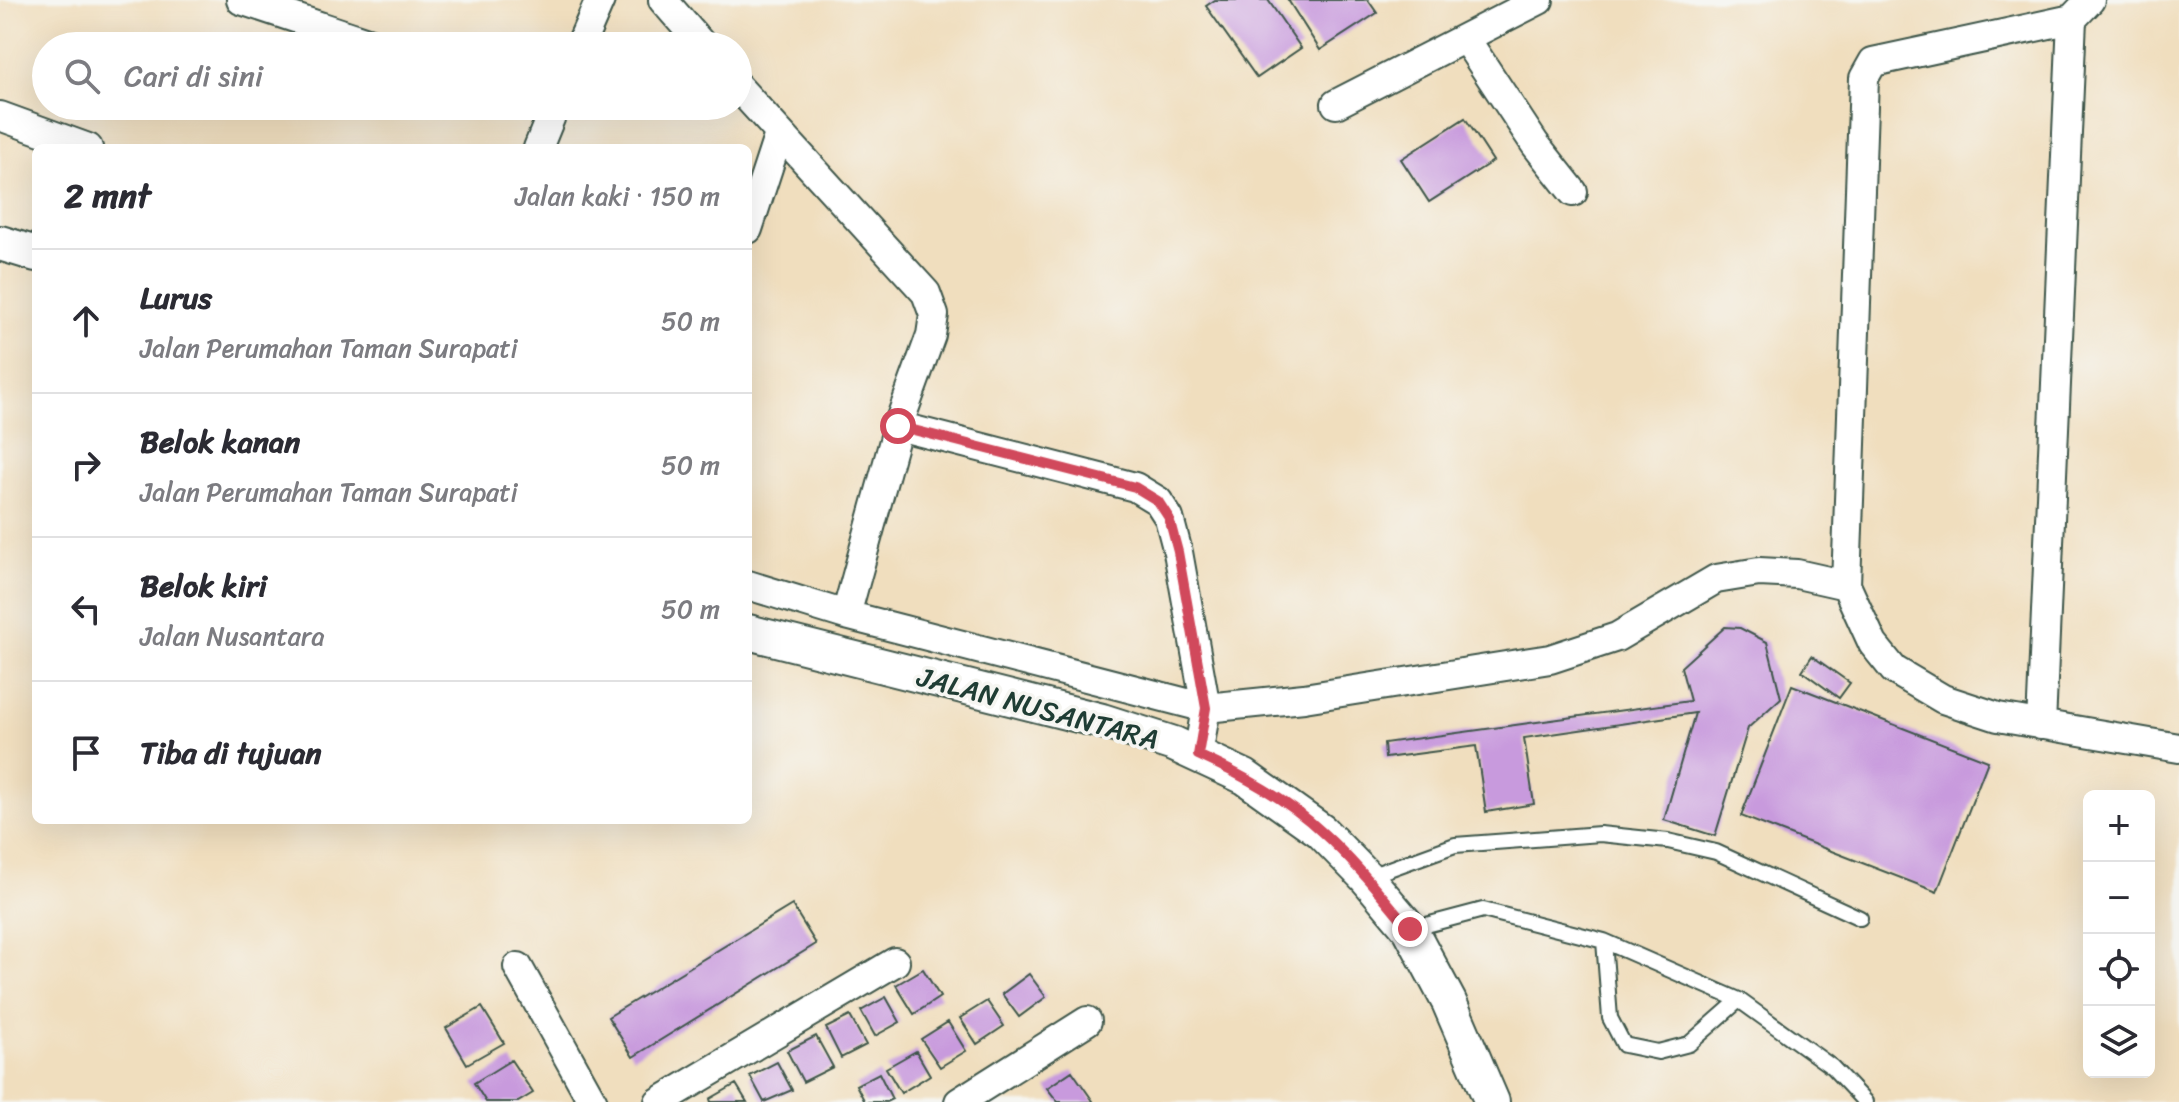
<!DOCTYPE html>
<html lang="id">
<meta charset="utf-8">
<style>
body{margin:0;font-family:Sriracha,sans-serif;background:#f2f2f3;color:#2b2b33}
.controls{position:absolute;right:24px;bottom:24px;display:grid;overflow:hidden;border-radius:12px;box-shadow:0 8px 32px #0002}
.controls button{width:72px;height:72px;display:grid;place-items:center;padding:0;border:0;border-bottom:2px solid #e1e1e2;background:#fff;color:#2b2b33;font:40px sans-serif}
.stop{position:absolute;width:24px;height:24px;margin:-18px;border:6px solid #d1495b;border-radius:50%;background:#fff}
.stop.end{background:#d1495b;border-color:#fff;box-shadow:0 2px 8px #0008}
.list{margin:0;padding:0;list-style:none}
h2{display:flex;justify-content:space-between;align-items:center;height:104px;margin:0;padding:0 32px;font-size:34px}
h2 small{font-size:26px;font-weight:400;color:#7c7c81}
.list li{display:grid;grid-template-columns:52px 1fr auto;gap:24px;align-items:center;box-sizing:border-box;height:144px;padding:0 32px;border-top:2px solid #e1e1e2}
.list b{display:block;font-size:30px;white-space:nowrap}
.list p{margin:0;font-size:26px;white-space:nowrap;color:#7c7c81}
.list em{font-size:26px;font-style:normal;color:#7c7c81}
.icon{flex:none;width:44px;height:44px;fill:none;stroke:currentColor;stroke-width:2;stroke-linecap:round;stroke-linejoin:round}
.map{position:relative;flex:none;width:2179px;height:1102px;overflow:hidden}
.search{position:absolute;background:#fff;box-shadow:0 8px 32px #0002;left:32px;top:32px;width:720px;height:88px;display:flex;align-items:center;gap:20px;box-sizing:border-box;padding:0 28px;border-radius:44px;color:#7c7c81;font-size:30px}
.panel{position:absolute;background:#fff;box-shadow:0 8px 32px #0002;left:32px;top:144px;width:720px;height:680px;border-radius:12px}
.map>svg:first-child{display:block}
.building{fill:#c89add}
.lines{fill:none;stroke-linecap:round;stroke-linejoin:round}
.service-casing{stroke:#3e5549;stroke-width:18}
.minor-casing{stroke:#3e5549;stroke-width:32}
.tertiary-casing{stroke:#3e5549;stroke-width:38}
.service{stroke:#fff;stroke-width:14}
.minor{stroke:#fff;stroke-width:28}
.tertiary{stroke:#fff;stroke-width:34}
.route{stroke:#d1495b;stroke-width:10}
.labels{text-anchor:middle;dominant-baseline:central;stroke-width:7;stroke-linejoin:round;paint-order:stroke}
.street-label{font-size:28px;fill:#1f3d34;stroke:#f6f6f2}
</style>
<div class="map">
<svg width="2179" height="1102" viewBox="0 0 2179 1102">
<rect width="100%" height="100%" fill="#f6f6f2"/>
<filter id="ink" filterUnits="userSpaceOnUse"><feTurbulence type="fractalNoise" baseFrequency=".0125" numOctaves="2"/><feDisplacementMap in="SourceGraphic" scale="16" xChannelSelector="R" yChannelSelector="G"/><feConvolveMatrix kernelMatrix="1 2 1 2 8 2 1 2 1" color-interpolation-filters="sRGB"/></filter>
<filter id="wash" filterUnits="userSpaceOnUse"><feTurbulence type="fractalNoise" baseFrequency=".006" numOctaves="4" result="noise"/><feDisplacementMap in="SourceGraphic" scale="32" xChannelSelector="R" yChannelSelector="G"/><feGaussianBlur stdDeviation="1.8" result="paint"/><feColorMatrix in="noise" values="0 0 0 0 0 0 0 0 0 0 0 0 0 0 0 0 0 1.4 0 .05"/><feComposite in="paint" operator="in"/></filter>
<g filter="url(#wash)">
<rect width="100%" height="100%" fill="#f0debe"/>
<g id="blocks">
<!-- building -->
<path class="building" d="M1215 0H1268L1301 48 1257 78 1206 6Z
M1288 0H1368L1377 13 1320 50Z
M1465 118 1493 161 1429 202 1401 159Z
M1725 627 1740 628 1767 642 1781 698 1748 728 1715 836 1664 820 1695 713 1524 738 1534 804 1486 812 1476 746 1385 758 1384 743 1690 701 1681 667Z
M1812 656 1850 683 1839 698 1802 671Z
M1792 685 1988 761 1937 892 1741 816Z
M792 905 816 944 633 1057 608 1017Z
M923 969 940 997 914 1014 896 985Z
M1029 974 1046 997 1019 1017 1002 994Z
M886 997 900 1022 875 1036 861 1011Z
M987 1001 1004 1026 977 1044 960 1018Z
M482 1007 504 1043 467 1064 446 1028Z
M850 1016 866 1045 841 1058 826 1028Z
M948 1022 966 1051 940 1067 921 1039Z
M816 1036 833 1067 803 1082 787 1051Z
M916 1051 930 1075 901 1093 886 1068Z
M511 1060 533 1093 518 1102H486L474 1083Z
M777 1062 792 1090 764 1102 750 1076Z
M1072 1071 1093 1101 1091 1102H1058L1047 1088Z
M879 1073 892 1099 886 1102H865L856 1085Z
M736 1084 747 1102H711L710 1099Z"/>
</g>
</g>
<g filter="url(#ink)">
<use href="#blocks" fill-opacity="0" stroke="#3e5549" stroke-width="2"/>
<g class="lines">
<defs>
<path id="service" d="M1367 877 1455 845 1600 834 1668 841 1716 852 1860 918
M1411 929 1483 910 1604 941 1739 1000 1832 1067 1865 1102
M1604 941 1610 1018 1624 1045 1658 1052 1689 1044 1739 1000"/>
<path id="minor" d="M241 0 379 46
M663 0 703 46
M1465 38 1535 144 1573 192
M580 46 600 0
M738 87 926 293 934 315 931 335 898 426 846 615
M1336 104 1539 0
M0 116 88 148
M538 148 555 106
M748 229 779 134
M898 426 1135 487 1158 501 1169 518 1178 552 1206 708 1198 755
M748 585 846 615 1206 708 1304 698 1550 659 1617 637 1716 579 1759 572 1797 574 1846 585 1873 644 1894 670 1943 699 1998 717 2179 748
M1846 585 1864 78 1873 62 2072 19 2090 0
M2041 725 2072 19
M518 967 593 1102
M659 1102 895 962
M959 1102 1087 1021"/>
<path id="tertiary" d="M0 243 36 254
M748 632 1102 721 1174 744 1245 777 1321 831 1366 877 1410 929 1449 1002 1492 1102"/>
</defs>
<!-- service casing -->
<use href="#service" class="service-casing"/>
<!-- minor casing -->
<use href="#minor" class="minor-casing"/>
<!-- tertiary casing -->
<use href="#tertiary" class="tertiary-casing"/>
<!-- service -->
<use href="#service" class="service"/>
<!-- minor -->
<use href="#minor" class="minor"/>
<!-- tertiary -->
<use href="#tertiary" class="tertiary"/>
</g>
</g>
<g class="lines" filter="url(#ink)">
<!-- route -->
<path class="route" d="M898 426 1135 487 1158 501 1169 518 1178 552 1206 708 1198 755C1242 775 1287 799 1323 833 1355 862 1382 896 1410 929"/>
</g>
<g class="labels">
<!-- street labels -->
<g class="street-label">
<text transform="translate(1038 708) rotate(15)">JALAN NUSANTARA</text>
</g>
</g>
</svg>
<div class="controls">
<button>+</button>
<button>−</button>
<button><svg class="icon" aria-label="locate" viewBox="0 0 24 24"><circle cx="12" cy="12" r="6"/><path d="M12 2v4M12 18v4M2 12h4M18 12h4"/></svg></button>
<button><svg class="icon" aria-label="layers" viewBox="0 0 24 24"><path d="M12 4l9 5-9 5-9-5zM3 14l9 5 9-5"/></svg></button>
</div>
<div class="stop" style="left:898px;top:426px"></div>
<div class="stop end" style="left:1410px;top:929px"></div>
<div class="search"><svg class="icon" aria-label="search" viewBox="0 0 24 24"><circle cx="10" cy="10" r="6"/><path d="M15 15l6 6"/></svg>Cari di sini</div>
<section class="panel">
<h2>2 mnt<small>Jalan kaki · 150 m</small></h2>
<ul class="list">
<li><svg class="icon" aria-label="ahead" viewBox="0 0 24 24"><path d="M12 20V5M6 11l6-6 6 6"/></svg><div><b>Lurus</b><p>Jalan Perumahan Taman Surapati</p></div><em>50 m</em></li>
<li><svg class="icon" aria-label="right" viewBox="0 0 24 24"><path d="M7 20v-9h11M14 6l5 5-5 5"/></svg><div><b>Belok kanan</b><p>Jalan Perumahan Taman Surapati</p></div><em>50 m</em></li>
<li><svg class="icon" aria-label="left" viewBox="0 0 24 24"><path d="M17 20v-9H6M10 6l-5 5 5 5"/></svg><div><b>Belok kiri</b><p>Jalan Nusantara</p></div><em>50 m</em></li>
<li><svg class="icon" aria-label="arrive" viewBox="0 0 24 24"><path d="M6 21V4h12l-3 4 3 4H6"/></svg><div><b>Tiba di tujuan</b></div></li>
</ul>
</section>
</div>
